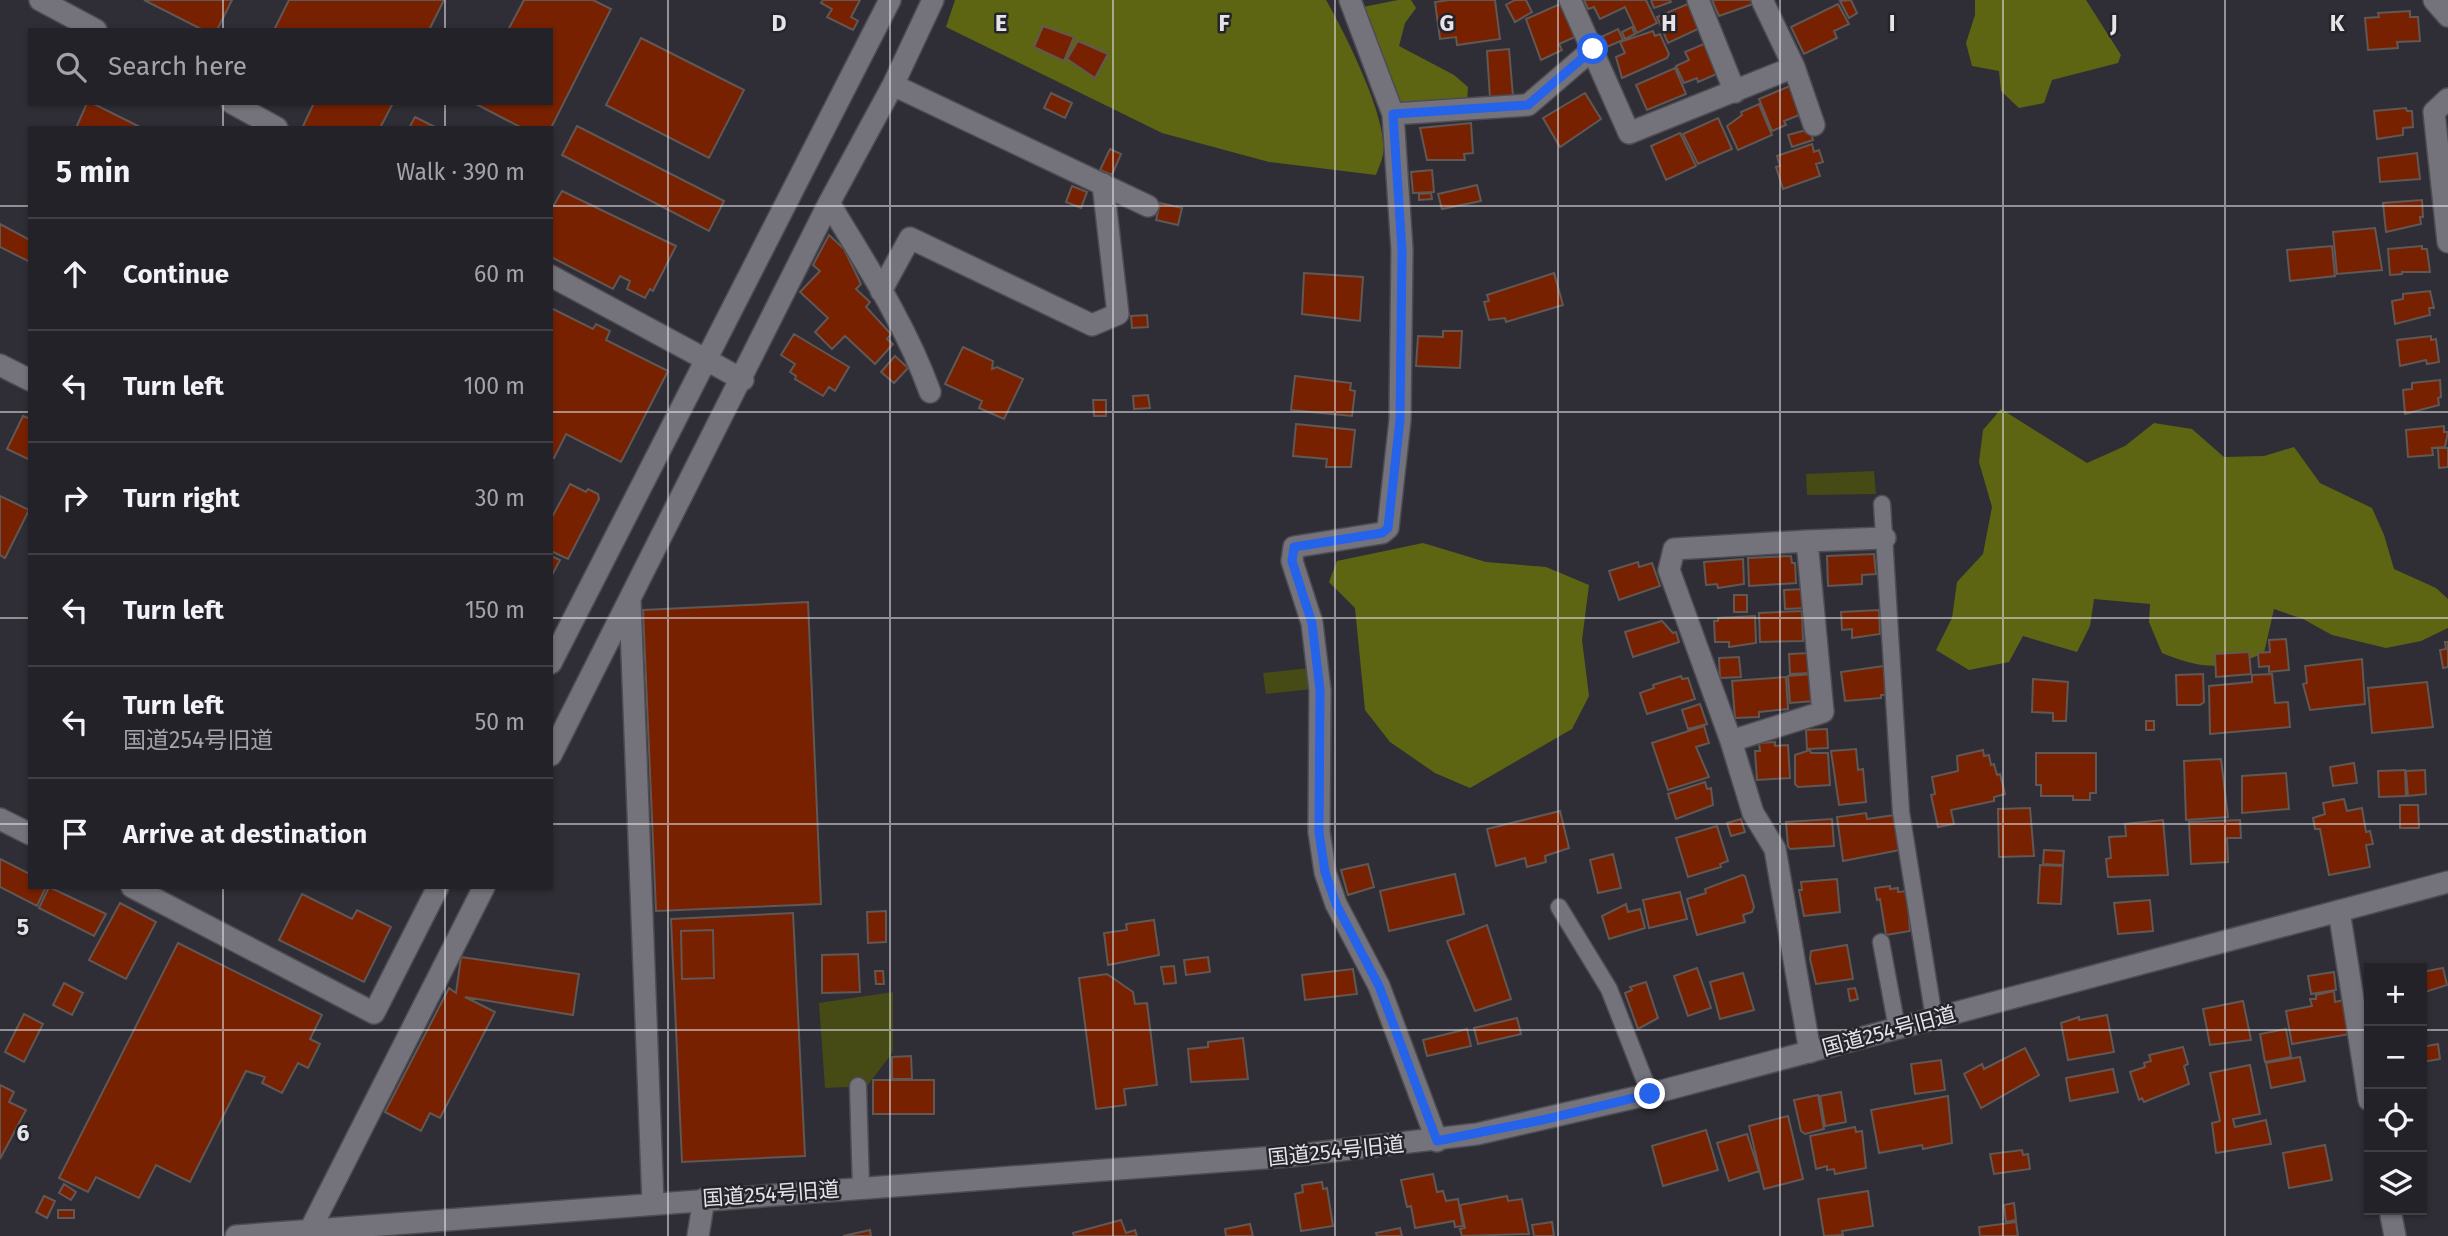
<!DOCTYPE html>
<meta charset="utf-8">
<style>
body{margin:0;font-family:"Fira Sans","Noto Sans JP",sans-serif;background:#2f2f34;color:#f1f3f6}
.controls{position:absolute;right:21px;bottom:21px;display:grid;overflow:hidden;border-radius:0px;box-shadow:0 2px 5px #0004}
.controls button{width:63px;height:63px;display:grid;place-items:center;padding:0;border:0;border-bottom:2px solid #403f45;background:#232228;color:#f1f3f6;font:35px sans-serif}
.stop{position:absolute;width:21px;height:21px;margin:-16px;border:5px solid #2563eb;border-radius:50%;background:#fff}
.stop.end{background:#2563eb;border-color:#fff;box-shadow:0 2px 7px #0008}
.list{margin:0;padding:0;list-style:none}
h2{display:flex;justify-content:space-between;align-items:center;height:91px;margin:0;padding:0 28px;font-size:30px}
h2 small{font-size:23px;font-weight:400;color:#a3a4a8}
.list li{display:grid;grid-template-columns:46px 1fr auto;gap:21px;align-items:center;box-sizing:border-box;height:112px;padding:0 28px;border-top:2px solid #403f45}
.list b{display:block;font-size:26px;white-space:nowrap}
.list p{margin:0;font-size:23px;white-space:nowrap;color:#a3a4a8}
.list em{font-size:23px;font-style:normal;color:#a3a4a8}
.icon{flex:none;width:38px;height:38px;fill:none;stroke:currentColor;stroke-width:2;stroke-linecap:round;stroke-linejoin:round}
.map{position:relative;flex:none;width:2448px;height:1236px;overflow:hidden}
.search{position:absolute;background:#232228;box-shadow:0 2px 5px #0004;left:28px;top:28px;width:525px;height:77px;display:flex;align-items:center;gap:18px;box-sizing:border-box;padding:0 24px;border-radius:0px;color:#a3a4a8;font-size:26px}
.panel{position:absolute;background:#232228;box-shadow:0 2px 5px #0004;left:28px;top:126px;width:525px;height:763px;border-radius:0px}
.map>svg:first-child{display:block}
.green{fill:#464b15}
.forest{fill:#5e6512}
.building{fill:#782101;stroke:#615754;stroke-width:2}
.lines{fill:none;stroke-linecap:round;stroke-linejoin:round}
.lane-casing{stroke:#4d4c52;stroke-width:19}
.street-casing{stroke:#4d4c52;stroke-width:24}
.secondary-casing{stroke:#4d4c52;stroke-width:24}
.lane{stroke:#74737c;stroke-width:16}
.street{stroke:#74737c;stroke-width:21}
.secondary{stroke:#74737c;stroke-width:21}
.route{stroke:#2563eb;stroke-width:9}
.grid{fill:none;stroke:#e5e4e9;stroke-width:2;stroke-opacity:0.55}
.labels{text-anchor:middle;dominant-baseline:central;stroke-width:5;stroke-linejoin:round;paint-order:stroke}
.street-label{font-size:21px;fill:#e5e4e9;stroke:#25242b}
.grid-label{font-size:23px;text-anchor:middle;font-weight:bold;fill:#e5e4e9;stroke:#25242b;stroke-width:5;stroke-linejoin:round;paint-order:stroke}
</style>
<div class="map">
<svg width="2448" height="1236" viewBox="0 0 2448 1236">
<rect width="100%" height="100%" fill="#2f2e36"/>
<!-- green -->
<path class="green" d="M1874 471 1876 494 1807 495 1806 474Z
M1309 668 1312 689 1266 694 1263 673Z
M893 992V1052L867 1086 825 1088 819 1003Z"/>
<!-- forest -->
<path class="forest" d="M955 0H1326C1344 31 1389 120 1383 154 1382 161 1378 169 1376 175L1269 162 1162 133 946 27Z
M1398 0H1411L1416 8 1405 23 1399 46 1454 75 1468 87 1467 101 1403 105 1394 93 1363 7Z
M1975 0H2086L2121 55 2118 63 2052 80 2044 103 2019 108 2001 91 1999 71 1972 66 1966 43 1975 15Z
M2001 409 2087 463 2125 446 2154 423 2192 429 2224 457 2264 456 2294 447 2320 483 2372 508 2384 535 2394 569 2436 588 2448 599V628L2421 641 2386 648 2332 635 2303 619 2274 609 2264 653C2223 671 2202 669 2162 653L2149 622 2150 604 2094 599 2090 626 2077 652 2023 636 2009 662 1969 670 1936 650 1952 618 1957 582 1983 554 1992 507 1979 462 1983 430Z
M1423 543 1486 562 1546 567 1589 585 1582 640 1589 696 1572 729 1470 788 1435 773 1390 742 1365 710 1355 608 1329 582 1337 561Z"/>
<!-- building -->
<path class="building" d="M144 0H232L217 30H203Z
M289 0H444L429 30H274Z
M524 0H593L611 9 551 128H522L474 103H551V30H508Z
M823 0H860L851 17 858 21 853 30 827 17 832 9 821 3Z
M1449 0H1495L1500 39 1457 45 1456 37 1440 39 1435 2Z
M1515 0H1526L1532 12 1515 22 1506 5Z
M1584 0H1646L1657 23 1637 33 1625 7 1600 19 1594 7 1588 9Z
M1651 0H1670L1671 2 1654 8Z
M1712 0H1752L1753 4 1719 16Z
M1851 0 1857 13 1849 18 1840 1Z
M1690 3 1700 28 1668 43 1657 17Z
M1560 4 1575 37 1559 44 1562 50 1541 60 1526 19Z
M1838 4 1849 24 1834 31 1837 38 1804 54 1791 27Z
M2410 11V17H2418L2420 41 2397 42 2398 48 2368 50 2365 18 2379 17 2378 13Z
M1043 26 1074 37 1064 61 1034 47Z
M1632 27 1635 34 1625 39 1622 32Z
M1618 29 1623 40 1602 49 1597 39Z
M1653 31 1655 36 1660 34 1669 54 1667 58 1622 78 1616 57 1625 53 1620 42Z
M641 38 744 90 709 158 606 105Z
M1078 41 1108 54 1095 78 1067 59Z
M1706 43 1719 73 1698 82 1697 78 1684 83 1676 66 1689 60 1685 52Z
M1509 49 1513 96 1490 98 1487 51Z
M1675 68 1686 94 1647 110 1636 85Z
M1790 86 1802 114 1784 121 1786 125 1772 131 1759 99Z
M1051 93 1072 103 1065 118 1044 108Z
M1585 93 1601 119 1560 147 1543 118Z
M87 103H92L142 128H76Z
M314 103H393L380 128H307L303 126Z
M1759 104 1772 135 1738 150 1727 126 1742 115 1741 112Z
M2406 108 2407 111H2412L2413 127 2403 128V135L2377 139 2374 111Z
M415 117 437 128H409Z
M1718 118 1732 149 1698 164 1683 134Z
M1471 123 1473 153 1464 154 1465 160H1427L1420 128Z
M577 126 724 201 709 231 562 155Z
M1810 129 1813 140 1792 147 1788 135Z
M1680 133 1696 166 1666 180 1651 146Z
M1812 144 1814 152 1819 150 1823 162 1816 164 1820 176 1783 189 1776 167 1780 166 1777 156Z
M1110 149 1121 154 1112 175 1100 170Z
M2417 153 2420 179 2380 182 2378 158Z
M1432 170 1434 192 1413 193 1411 172Z
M1477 185 1481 201 1442 209 1438 194Z
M1072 186 1087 192 1081 208 1066 202Z
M562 191 676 246 653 291 650 289 645 298 627 289 630 281 620 276 613 289 551 257V210Z
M1431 193 1432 199 1419 200V194Z
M2422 200 2423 217H2420L2421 224 2386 232 2383 203Z
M1160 203 1182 208 1178 225 1156 220Z
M0 224 30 240V262L0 247Z
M2375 228 2382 270 2337 274 2333 232Z
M829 235 844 249 861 284 856 289 870 302 866 307 891 334 887 339 893 344 875 364 845 336 832 349 815 332 828 318 800 292 820 271 813 265Z
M2332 246 2335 276 2290 281 2287 250Z
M2422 246V249H2427L2430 272H2402V274L2390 275 2388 249Z
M1304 273 1363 277 1360 321 1302 314Z
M1554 273 1563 305 1506 322 1505 318 1489 320 1484 302 1489 301 1487 295Z
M2430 291 2434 308H2429L2430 315 2395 324 2392 301 2403 299V294Z
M551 308 593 329 596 324 610 331 606 340 668 371 621 462 566 434 554 458 551 457Z
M1147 315 1148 327 1132 328 1131 316Z
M1443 331H1462L1460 368 1416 366 1418 336 1443 337Z
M794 334 849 367 835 391 829 387 823 396 795 379 796 376 790 372 795 364 781 355Z
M2431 336V340L2436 339 2439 362 2427 364 2426 360 2400 366 2397 340Z
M963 347 993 361 992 369 997 367 1023 379 1004 419 979 408 982 401 945 384Z
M895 356 908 368 894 383 881 372Z
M1295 376 1351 383 1350 390 1355 391 1352 416 1291 410Z
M2440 380 2441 397 2438 398 2439 405 2405 414 2403 390 2412 389V383Z
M1148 395 1150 408 1134 409 1133 396Z
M1093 400H1106V416H1094Z
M23 416 30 419V460L7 449Z
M1296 424 1355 430 1351 467H1326L1327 459 1293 456Z
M2444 426V432H2448L2445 447 2432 448 2433 455 2408 457 2406 430Z
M2438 448H2448V467L2439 468Z
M570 484 586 492 588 489 598 494 599 499 568 559 551 551V519Z
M0 496 29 510 5 558 0 555Z
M1874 554 1876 574 1862 575V584L1828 586 1827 556Z
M551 556 560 560 551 577Z
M1791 556 1792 563H1795L1796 583 1749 586 1748 558Z
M1743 559 1744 584 1718 588 1717 584 1706 585 1704 562Z
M1638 562 1639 567 1652 563 1660 586 1619 600 1609 571Z
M1805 589 1806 608 1785 609 1784 590Z
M1734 595H1747V612H1734Z
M808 602 821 904 656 911 643 610Z
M1879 610 1880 634 1852 638V629L1842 630 1841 612Z
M1802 611 1803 641 1760 642 1759 613Z
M1755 616 1756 643 1729 647V642H1715L1714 621H1718V618Z
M1662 621 1673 633 1676 632 1679 642 1633 657 1625 632Z
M2286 639 2289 670 2269 672V666L2259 667 2258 653 2270 652 2269 640Z
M2445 642H2448V667L2443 668 2440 650 2446 649Z
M2249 652 2251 674 2216 677 2215 654Z
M1810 653 1811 673 1790 674 1789 654Z
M1739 657 1741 677 1720 678 1719 658Z
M2362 659 2365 704 2310 710 2303 684 2307 683 2305 666Z
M1884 666 1886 695H1881V698L1845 701 1841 672Z
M1812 674 1814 701 1790 703 1788 676Z
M2203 674 2204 702 2200 705H2177L2176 675Z
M2272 674 2275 703 2288 702 2290 727 2210 734 2209 686 2252 682V675Z
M1681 676 1682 679 1688 678 1695 699 1647 714 1640 693 1654 688 1653 685Z
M1786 677 1788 709 1759 712V717L1735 718 1732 681Z
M2033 679 2068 682 2066 721H2053V713L2032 712Z
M2427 682 2433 727 2372 733 2368 688Z
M1700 704 1707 724 1688 729 1682 710Z
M2146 721H2154V730H2146Z
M1704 726 1709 743 1696 747 1709 777 1668 790 1652 743Z
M1827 729 1828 748 1807 749 1806 730Z
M1775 742V746L1788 745 1790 778 1757 780 1755 751H1760L1759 743Z
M1856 749 1858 770 1863 769 1866 802 1839 805 1831 751Z
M1810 750 1811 753H1828L1830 785 1798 787 1795 784V755Z
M1983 750 1984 756 1989 755 1991 765 1994 764 1997 775 2000 774 2005 794 1994 797V801L1951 810 1954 824 1938 827 1931 795 1935 794 1932 777 1958 771 1957 756Z
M2036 753H2096V793H2090V800H2073V796H2041V785H2036Z
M2221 759 2228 817 2186 820 2184 761Z
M2354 763 2357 783 2333 786 2330 767Z
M2405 770 2406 796 2379 797 2378 771Z
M2425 770 2426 794 2408 796 2406 771Z
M2286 773 2289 809 2242 813V776Z
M1705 782 1707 789 1711 788 1713 805 1676 819 1668 794Z
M2344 799 2347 811 2362 808 2366 832 2370 831 2373 844 2366 845 2370 867 2329 875 2320 829H2315L2313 818 2325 814 2323 803Z
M2400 805H2418L2419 828H2400Z
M2030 808 2034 856 1999 857 1998 809Z
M1560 811 1569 848 1545 856 1546 862 1527 867 1525 858 1496 866 1487 829Z
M1866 813 1867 819 1895 815 1900 850 1843 861 1837 817Z
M1741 819 1745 832 1731 836 1727 823Z
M1832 819 1834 846 1790 849 1788 846 1786 822Z
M2163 820 2168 875 2108 877 2106 859 2111 858 2109 837 2126 836 2125 824Z
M2240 820 2241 838H2227L2228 862 2191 864 2189 822Z
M1717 826 1728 861 1720 864 1721 867 1688 877 1676 838Z
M2044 850 2064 851 2063 865 2043 864Z
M1613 854 1621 888 1598 893 1590 860Z
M0 859 30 874V887H46L37 906 0 887Z
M1368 864 1374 887 1348 895 1341 870Z
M2040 865 2063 866 2061 904 2038 903Z
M1455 874 1464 914 1389 931 1380 891Z
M1742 875 1745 876 1754 907 1752 912 1743 915 1745 922 1697 935 1687 899 1706 893 1705 889Z
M1837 879 1840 912 1804 916 1799 890H1802L1801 882Z
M1890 886V889L1898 888V892L1907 891 1910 931 1886 935 1880 899 1877 900 1875 888Z
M49 887 106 914 94 936 39 908Z
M1680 892 1687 919 1649 928 1643 900Z
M302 894 352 919 357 910 391 927 364 982 279 940Z
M2150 900 2153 931 2118 934 2114 903Z
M120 903 156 922 126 979 89 960Z
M1626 904 1628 912 1640 909 1645 928 1609 939 1602 916Z
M886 911V942L868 943 867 912Z
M793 913 805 1156 682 1162 671 919Z
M1154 920 1159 955 1108 965 1104 933 1127 930 1126 924Z
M1487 925 1511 999 1475 1011 1447 941Z
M713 930 714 978 682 979 681 931Z
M178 943 322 1015 310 1039 320 1044 308 1068 298 1063 282 1093 262 1083 265 1077 246 1071 190 1182 156 1165 139 1198 96 1177 88 1192 59 1178Z
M1847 945 1853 979 1816 984 1810 959 1811 951Z
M858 954 860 992 822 993V955Z
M461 957 579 974 573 1015 465 997 495 1012 440 1118 430 1113 421 1131 385 1112 449 988 456 993Z
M1208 957 1210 972 1186 975 1184 960Z
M1174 966 1176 983 1164 984 1161 967Z
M1697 968 1711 1008 1688 1016 1674 976Z
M2443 968 2447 985 2422 993V972Z
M1353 969 1357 994 1305 1000 1302 975Z
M875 971H883L884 984H876Z
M2334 972 2336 990 2311 994 2308 976Z
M1743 973 1754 1010 1720 1019 1710 982Z
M1107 974 1133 992 1135 1004 1147 1003 1157 1085 1124 1089 1126 1105 1096 1109 1079 978Z
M1646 982 1658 1018 1638 1029 1625 993 1632 990 1630 987Z
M64 983 83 993 72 1015 53 1005Z
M1855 988 1858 999 1850 1001 1848 989Z
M2334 991 2335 1002 2344 1000 2350 1034 2292 1044 2286 1011 2312 1006 2310 999H2316V995Z
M2243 1001 2251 1040 2210 1045 2203 1009Z
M24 1014 43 1024 24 1062 5 1052Z
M2107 1015 2114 1052 2068 1060 2061 1023 2079 1017V1020Z
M1517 1018 1521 1034 1478 1044 1474 1028Z
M1467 1029 1471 1046 1427 1056 1423 1040Z
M2286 1029 2291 1057 2265 1062 2260 1034Z
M1243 1038 1248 1079 1191 1082 1188 1049 1208 1047V1042Z
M2438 1044 2440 1059 2422 1062V1047Z
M2183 1047 2188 1064 2184 1066 2189 1084 2144 1102 2142 1098 2139 1100 2130 1072 2145 1067 2144 1063 2151 1061 2149 1055Z
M2025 1048 2039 1075 1981 1108 1964 1074 1982 1064 1984 1069Z
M911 1056 912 1079H892V1057Z
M2300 1057 2305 1081 2271 1088 2266 1063Z
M1941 1060 1945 1090 1915 1094 1911 1064Z
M2250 1065 2260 1114 2233 1119 2235 1127 2266 1120 2271 1144 2216 1153 2212 1123 2220 1121 2210 1073Z
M2113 1069 2118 1092 2070 1101 2066 1078Z
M873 1080H934V1114H873Z
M0 1085 14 1092 9 1102 26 1110 0 1159Z
M1841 1092 1846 1122 1825 1126 1820 1096Z
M1818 1095 1824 1129 1805 1134 1801 1131 1794 1100Z
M1948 1096 1952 1143 1923 1149 1922 1145 1879 1153 1871 1110Z
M1788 1116 1803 1179 1764 1189 1749 1126Z
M1855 1127 1856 1132 1862 1131 1866 1168 1835 1174 1834 1169 1827 1170V1166L1816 1169 1810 1136Z
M1706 1130 1718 1170 1663 1186 1652 1146Z
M1747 1134 1759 1171 1729 1181 1717 1143Z
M2325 1145 2332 1180 2289 1188 2283 1153Z
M2022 1150 2023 1155 2028 1154 2030 1169 1994 1174 1990 1154Z
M1433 1174 1437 1192 1443 1191 1446 1201 1458 1199 1463 1226 1455 1227 1454 1221 1415 1228 1411 1206 1407 1207 1401 1180Z
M1322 1182 1323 1189 1327 1188 1333 1226 1301 1231 1295 1194 1303 1192 1302 1185Z
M64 1184 76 1192 71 1200 59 1193Z
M1868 1191 1873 1226 1842 1231 1843 1235 1824 1236 1818 1199Z
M44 1196 55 1201 47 1218 36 1212Z
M1507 1196 1508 1201 1522 1199 1529 1234 1462 1236 1460 1229 1465 1228 1460 1205Z
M2014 1203 2016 1220 2006 1222 2004 1205Z
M58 1210H74V1218H58Z
M1121 1220 1126 1233 1135 1230 1137 1236H1074L1073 1233Z
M1552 1222 1554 1236H1534L1532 1225Z
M2016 1222 2018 1236H1980L1979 1227Z
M1250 1224 1253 1236H1226L1225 1229Z
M1400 1228 1402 1236H1377L1376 1233Z
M870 1230 871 1236H843Z"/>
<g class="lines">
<defs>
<path id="lane" d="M1882 504 1901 812 1934 1018
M1559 907 1609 989 1650 1094
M1881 942 1897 1028
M858 1086 861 1188"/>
<path id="street" d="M1350 0 1393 114 1402 250 1400 420 1388 528 1382 533 1294 547 1292 561 1312 623 1320 690 1319 832 1325 872 1336 904 1379 986 1437 1141
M1570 0 1629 133 1794 67
M1698 0 1735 92
M1762 0 1794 67 1814 125
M2434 0 2448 16
M893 85 1148 206
M2448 99 2434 112 2448 242
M1393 114 1528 105 1593 49
M829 203C866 264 906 325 930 392
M881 291 910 238 1092 325 1118 314 1103 184
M705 359 743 380
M0 365 30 380
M1807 541 1885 538
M630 601 653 1203
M551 663 890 0
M1731 741 1823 712 1807 541 1674 549 1669 570 1731 741 1753 813 1775 849 1810 1052
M551 755 829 203 893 85 933 0
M0 819 30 834
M132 887 374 1013 438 887
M2339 911 2369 1100
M2390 1210 2395 1236
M307 1236 484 887"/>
<path id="secondary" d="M40 0 96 30
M232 103 277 128
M551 276 705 359
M236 1236 1290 1156 1477 1134 1650 1094 2448 882
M698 1236 704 1199"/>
</defs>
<!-- lane casing -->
<use href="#lane" class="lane-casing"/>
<!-- street casing -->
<use href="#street" class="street-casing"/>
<!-- secondary casing -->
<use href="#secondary" class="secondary-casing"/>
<!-- lane -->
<use href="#lane" class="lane"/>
<!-- street -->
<use href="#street" class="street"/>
<!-- secondary -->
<use href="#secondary" class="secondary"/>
</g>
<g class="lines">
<!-- route -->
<path class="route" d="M1593 49 1528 105 1393 114 1402 250 1400 420 1388 528 1382 533 1294 547 1292 561 1312 623 1320 690 1319 832 1325 872 1336 904 1379 986 1437 1141 1542 1120 1650 1094"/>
</g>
<!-- grid -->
<path class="grid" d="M223 0V30M445 0V30M668 0V1236M890 0V1236M1113 0V1236M1335 0V1236M1558 0V1236M1780 0V1236M2003 0V1236M2225 0V1236M223 103V128M445 103V128M0 206H30M551 206H2448M0 412H30M551 412H2448M0 618H30M551 618H2448M0 824H30M551 824H2448M223 887V1236M445 887V1236M0 1030H2369M2422 1030H2448"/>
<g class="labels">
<!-- street labels -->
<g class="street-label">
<text transform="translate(1889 1031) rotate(-15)">国道254号旧道</text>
<text transform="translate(1336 1151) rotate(-6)">国道254号旧道</text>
<text transform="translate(771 1194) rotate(-4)">国道254号旧道</text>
</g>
</g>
<g class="grid-label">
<text x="779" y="31">D</text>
<text x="1001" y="31">E</text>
<text x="1224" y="31">F</text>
<text x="1447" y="31">G</text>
<text x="1669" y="31">H</text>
<text x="1892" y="31">I</text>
<text x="2114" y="31">J</text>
<text x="2337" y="31">K</text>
<text x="23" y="935">5</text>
<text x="23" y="1141">6</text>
</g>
</svg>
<div class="controls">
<button>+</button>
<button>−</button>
<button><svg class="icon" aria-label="locate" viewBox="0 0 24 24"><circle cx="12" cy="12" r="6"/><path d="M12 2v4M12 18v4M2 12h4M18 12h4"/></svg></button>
<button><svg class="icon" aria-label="layers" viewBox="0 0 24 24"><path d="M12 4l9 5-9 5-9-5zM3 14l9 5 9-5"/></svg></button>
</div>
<div class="stop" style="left:1593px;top:49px"></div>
<div class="stop end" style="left:1650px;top:1094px"></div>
<div class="search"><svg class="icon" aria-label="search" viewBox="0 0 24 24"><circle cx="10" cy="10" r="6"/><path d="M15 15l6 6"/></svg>Search here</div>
<section class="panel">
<h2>5 min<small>Walk · 390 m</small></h2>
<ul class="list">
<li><svg class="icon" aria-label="ahead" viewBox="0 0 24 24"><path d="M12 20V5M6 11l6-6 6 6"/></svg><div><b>Continue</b></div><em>60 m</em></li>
<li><svg class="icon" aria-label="left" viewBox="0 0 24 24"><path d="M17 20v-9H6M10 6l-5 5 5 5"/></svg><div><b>Turn left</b></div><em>100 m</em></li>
<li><svg class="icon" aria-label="right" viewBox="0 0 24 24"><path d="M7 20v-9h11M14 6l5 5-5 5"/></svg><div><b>Turn right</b></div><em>30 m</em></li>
<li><svg class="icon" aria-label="left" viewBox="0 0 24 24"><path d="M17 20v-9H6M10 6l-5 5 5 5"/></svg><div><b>Turn left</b></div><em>150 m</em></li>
<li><svg class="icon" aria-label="left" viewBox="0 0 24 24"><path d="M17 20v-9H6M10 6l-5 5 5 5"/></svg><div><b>Turn left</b><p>国道254号旧道</p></div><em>50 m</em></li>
<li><svg class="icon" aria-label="arrive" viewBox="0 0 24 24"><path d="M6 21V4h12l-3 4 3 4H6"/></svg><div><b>Arrive at destination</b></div></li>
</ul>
</section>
</div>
